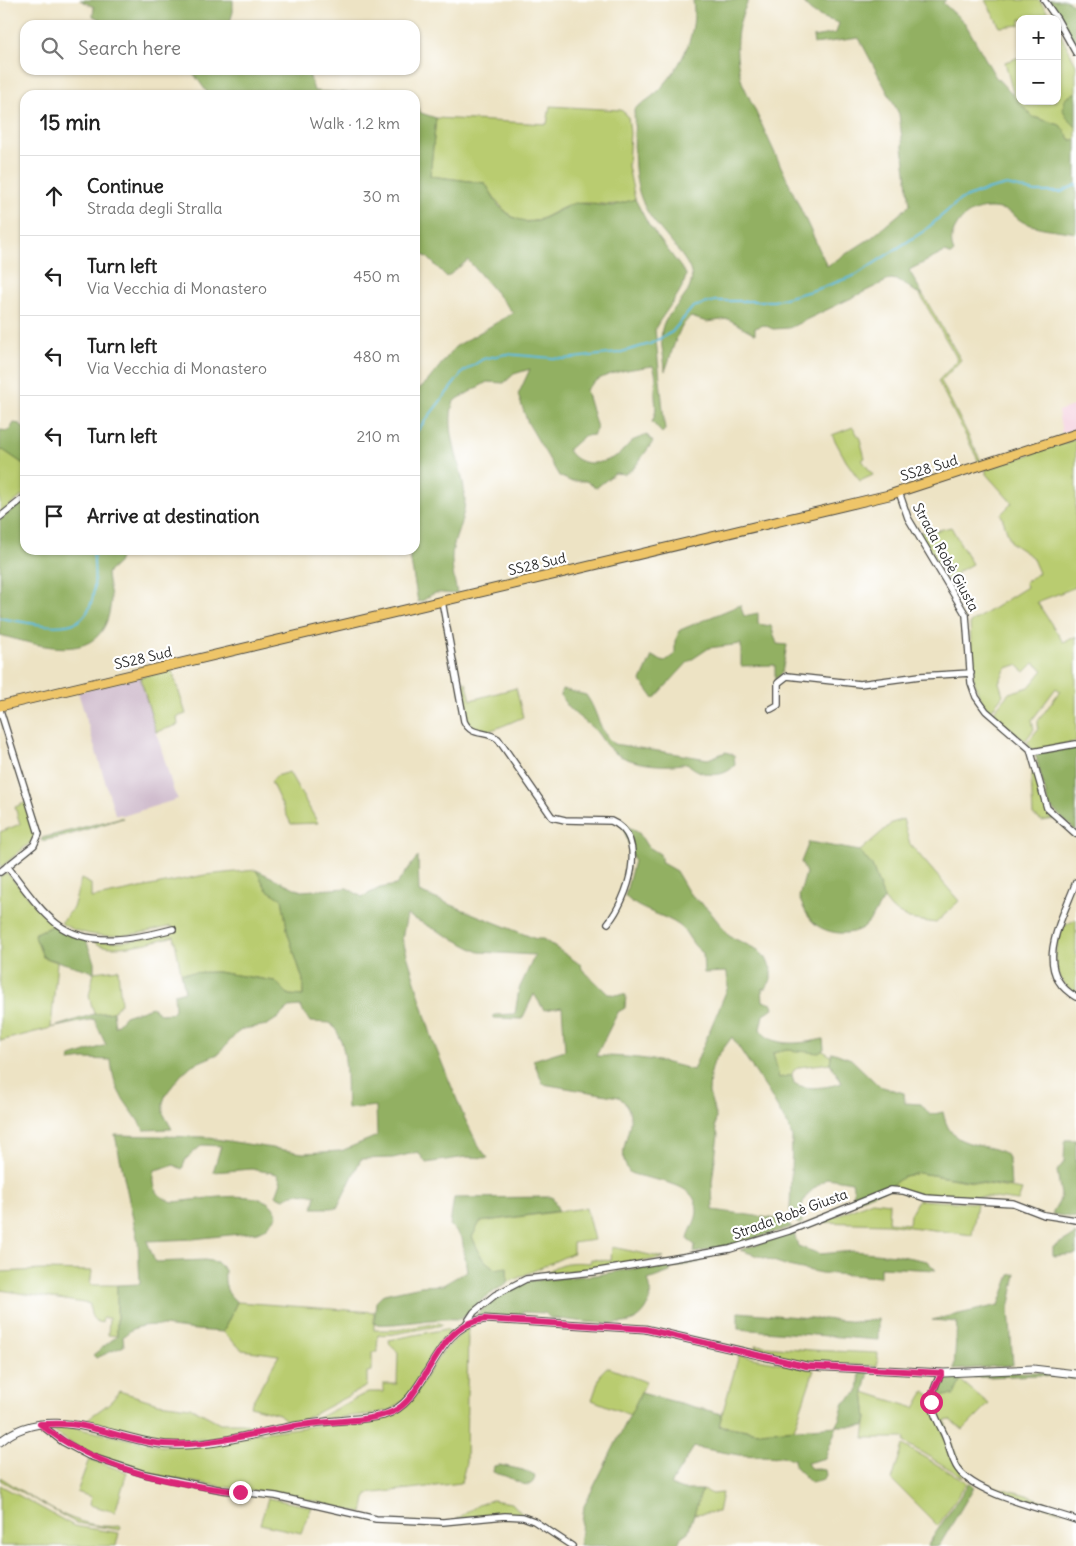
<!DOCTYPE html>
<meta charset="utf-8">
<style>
body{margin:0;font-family:Delius,sans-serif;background:#f6f6f6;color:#222}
.controls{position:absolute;right:15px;top:15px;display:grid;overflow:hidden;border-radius:10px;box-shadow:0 1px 4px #0004}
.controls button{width:45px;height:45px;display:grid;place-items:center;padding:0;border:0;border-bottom:1px solid #e0e0e0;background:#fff;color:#222;font:25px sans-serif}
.stop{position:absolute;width:15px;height:15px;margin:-11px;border:4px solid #db2777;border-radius:50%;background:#fff}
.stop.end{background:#db2777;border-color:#fff;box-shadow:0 1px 5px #0008}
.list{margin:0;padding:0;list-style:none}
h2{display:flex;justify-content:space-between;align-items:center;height:65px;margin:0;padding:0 20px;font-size:21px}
h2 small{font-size:16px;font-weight:400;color:#767676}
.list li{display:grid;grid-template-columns:32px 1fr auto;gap:15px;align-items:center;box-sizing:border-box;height:80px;padding:0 20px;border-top:1px solid #e0e0e0}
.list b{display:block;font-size:19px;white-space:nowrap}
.list p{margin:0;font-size:16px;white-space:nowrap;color:#767676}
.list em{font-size:16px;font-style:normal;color:#767676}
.icon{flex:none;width:28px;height:28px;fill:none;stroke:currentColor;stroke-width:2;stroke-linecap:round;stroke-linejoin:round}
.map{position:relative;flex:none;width:1076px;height:1546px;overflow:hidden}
.search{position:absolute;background:#fff;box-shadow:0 1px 4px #0004;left:20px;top:20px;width:400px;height:55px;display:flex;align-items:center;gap:12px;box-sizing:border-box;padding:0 18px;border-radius:15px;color:#767676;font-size:19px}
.panel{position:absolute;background:#fff;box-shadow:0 1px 4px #0004;left:20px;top:90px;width:400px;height:465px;border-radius:15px}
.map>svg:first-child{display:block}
.built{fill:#f4cfde}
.industrial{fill:#d0bdce}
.green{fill:#b9cc70;stroke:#727c4e}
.forest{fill:#92b062;stroke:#5e6e46}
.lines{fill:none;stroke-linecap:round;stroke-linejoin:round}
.stream{stroke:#5fbbdd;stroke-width:2}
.minor-casing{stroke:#484742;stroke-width:8}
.tertiary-casing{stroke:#484742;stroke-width:9}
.primary-casing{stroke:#484742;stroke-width:11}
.minor{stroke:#fff;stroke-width:5.5}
.tertiary{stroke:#fff;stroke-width:7}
.primary{stroke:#eec569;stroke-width:9}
.route{stroke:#db2777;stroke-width:6}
.labels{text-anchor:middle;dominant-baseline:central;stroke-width:4.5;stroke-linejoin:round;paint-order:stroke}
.street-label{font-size:14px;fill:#2b2b2b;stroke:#fff}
</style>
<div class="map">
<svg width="1076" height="1546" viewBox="0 0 1076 1546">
<rect width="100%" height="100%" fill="#fff"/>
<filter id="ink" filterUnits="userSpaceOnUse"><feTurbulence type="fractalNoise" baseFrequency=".02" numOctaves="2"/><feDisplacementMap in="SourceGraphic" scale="10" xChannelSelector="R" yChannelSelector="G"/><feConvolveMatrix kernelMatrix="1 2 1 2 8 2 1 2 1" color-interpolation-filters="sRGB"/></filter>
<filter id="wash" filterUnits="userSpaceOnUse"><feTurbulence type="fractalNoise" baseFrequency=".0096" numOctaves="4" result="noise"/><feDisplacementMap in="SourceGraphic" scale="20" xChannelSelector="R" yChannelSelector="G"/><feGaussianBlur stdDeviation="1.12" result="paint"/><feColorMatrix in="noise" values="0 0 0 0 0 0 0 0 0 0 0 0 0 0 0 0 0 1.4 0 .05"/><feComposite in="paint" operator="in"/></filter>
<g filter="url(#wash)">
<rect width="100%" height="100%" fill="#ede3c4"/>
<!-- built -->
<path class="built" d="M1076 405V429L1062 433 1058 411Z"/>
<!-- industrial -->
<path class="industrial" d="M140 677 174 792 178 799 126 815 115 814 78 692Z"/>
<!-- green -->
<path class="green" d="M985 0H1039L1053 19H1020V25L1000 27Z
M1059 31 1076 64V92L1065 99 1068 119 1076 127V140H1071L1060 125 1033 117 1014 97 1005 62 1020 57V101H1057V32Z
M550 106 621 110 628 116 630 133 628 166 635 199C607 210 600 200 575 204 566 205 555 212 547 216 516 233 500 207 485 183L430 176 436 118 547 124Z
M920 295H923L961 360 941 381 981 461 979 462 938 381 958 360Z
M853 427 860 439 865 458 862 460 873 475 860 481 846 461 832 435Z
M1076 439V587L1037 602 1063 642 1076 637V742L1033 750 1027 743 1038 729V721L1060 691 1056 688 1032 720 1034 729 1025 741 992 714 1009 693 1029 687 1043 670 1034 663 1025 672 1017 665 1006 668 999 682 1003 695 990 712C968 687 972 655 970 623L1027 587 1025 582 1039 573 1032 557 1011 543 1001 514 1012 503 986 474V469Z
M3 450 25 465V494L0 513V451Z
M951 527 972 564 956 573 962 585 954 590 919 532 935 531Z
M172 670 186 714 177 717 178 725 156 732 140 677Z
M466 682 471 700 516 688 523 717C472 740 470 740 459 684Z
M1034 768 1044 807 1055 819 1042 821 1033 815 1031 779Z
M289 772 318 823 291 824 271 782 276 776Z
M27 802 37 833 36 838 0 868V832L20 824 15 807Z
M903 819 910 844 959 901 936 923 909 919 892 909 884 899 872 866 860 851 892 823Z
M256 870 267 890 282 898 288 934 303 980V996L289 995 275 981 217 972 181 973 174 936C156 941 107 955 93 941 120 944 147 938 173 932L172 926C137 935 94 944 61 923L73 908 81 879 91 884V898L205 875Z
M7 873 54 925 34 934 43 957 57 962 51 1028 0 1041V876Z
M1076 919V993C1051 980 1053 951 1061 928Z
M118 969 121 1003 113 1012 94 1014 89 996 94 972Z
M787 1050 823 1051 831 1056 830 1063 799 1067 793 1071 792 1075 779 1078 773 1053Z
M919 1173 1022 1190 1018 1201 987 1197 921 1194 888 1188 904 1176Z
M918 1200 977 1203 972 1235 887 1224 821 1222 872 1201 889 1203 888 1222 909 1224 910 1214Z
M586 1208 594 1240 573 1243V1253L507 1283V1268L495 1269 482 1258 472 1237 480 1222Z
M612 1247 664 1258 586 1270 547 1273C559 1261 575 1262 590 1263L591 1259 611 1261Z
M42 1270 92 1271 90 1285H117V1336L108 1335 109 1318H103L102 1323C91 1321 90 1314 90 1304L0 1290V1272Z
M237 1302 374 1312V1330H397L439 1323 443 1325 394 1334 378 1335 377 1352H372V1371L367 1372V1386L301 1421 290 1424 279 1414 250 1406 279 1355 242 1350 223 1332Z
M468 1327 466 1463 461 1483 367 1494 363 1513C333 1507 303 1497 273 1493 196 1483 110 1476 46 1426H65L162 1446 388 1416 408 1404 440 1355Z
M446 1329 452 1333 431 1358 406 1399 391 1410 373 1414 314 1420 368 1392H383V1384H397L398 1352 390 1345 389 1340Z
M756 1345 810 1350 878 1353 877 1366 812 1363 757 1352Z
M739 1355 814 1370 794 1429 759 1432 719 1425Z
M607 1367 646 1382 630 1415 592 1400 601 1373Z
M960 1380 989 1404 963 1430 950 1420 945 1421C965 1510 1005 1473 1062 1512 1032 1502 983 1494 962 1471 948 1456 939 1419 932 1399L940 1406 941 1396 954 1395Z
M119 1391 158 1403 190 1407 220 1423H243L261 1431 221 1438 163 1441 82 1424C94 1412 111 1406 119 1391Z
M864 1392 915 1408 924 1392 930 1395V1402L963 1477 904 1442 905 1438H864L867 1418Z
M903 1445 967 1482 938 1526 892 1480Z
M89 1459 127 1472 115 1512 89 1505 91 1497 77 1492Z
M0 1477C38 1501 75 1530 121 1526L120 1530 76 1523 0 1480Z
M0 1485 74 1526 119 1533 116 1546H0Z
M702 1490 713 1494 722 1493 718 1512 694 1514Z
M268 1498 312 1507 301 1533 260 1524Z
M492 1500 512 1503 523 1515 499 1514 457 1519 478 1505Z"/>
<!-- forest -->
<path class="forest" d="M80 0H233V12L229 25H112L93 16 94 7Z
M693 0H749C734 27 734 53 742 82L827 266 871 238 910 205 899 114 859 38 814 44 813 37 836 33 839 23C824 18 810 15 802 0H946L943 3 965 23 995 76 1033 117 1060 125 1071 140H1076V233C1060 230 1038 229 1023 222 1017 219 1013 213 1007 211 988 204 966 209 956 227 951 235 950 244 954 252L951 255 945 252 909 270 923 295C909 291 908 281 891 279L789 328 773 329 764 325 755 328V334L728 319 707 322 691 317C677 325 671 358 665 371 665 358 659 342 662 329 667 309 696 295 691 273 688 257 656 228 647 211 629 179 636 143 634 109 643 103 654 96 661 88 683 64 698 32 693 0Z
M1049 0H1065L1075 5 1076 43Z
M191 70H308L314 91 376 95H209Z
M1076 92V127L1068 119 1063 110 1065 99Z
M415 104 421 113 436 118 430 176 485 183 499 206 512 217 526 222 538 221 574 203 613 206 635 199 648 224 686 274C685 290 663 313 655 329L665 430 662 433 652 422C659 407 654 404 655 390 656 378 657 378 653 366 632 369 599 372 586 390L597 428 593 435 584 436 568 450C579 468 601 465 618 455 623 452 627 445 632 441 636 439 642 437 647 435L653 442 634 468 625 474 615 473 596 488 586 481H570L559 476 528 423 518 395 530 369 514 374 504 383 487 382 454 401C443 431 464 468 465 499 465 516 457 532 453 548 450 563 454 578 457 593 449 595 443 592 436 593 428 595 426 601 418 602L409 550H415V392L427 382 455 347 513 313 468 260 447 277 427 257 415 251Z
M14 423 20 424 25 430V465L3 450 0 451V430L9 431Z
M25 499V550H123L118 563 107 573C107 582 111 591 111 599 107 668 44 647 0 635V519Z
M740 605 744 616 758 613V624L771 626 777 644 787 645 782 673 775 680V665L741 666V644L709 648 688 662 654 699 641 681 652 656 664 662 675 654V641L680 630Z
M562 689 586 695C598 711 599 733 614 744L708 759 726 752 734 755 735 765C722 780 700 776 687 763 665 768 627 765 610 749 604 744 601 737 596 731 583 719 569 712 561 696Z
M1076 746V831L1049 806 1035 753Z
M119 818H123L62 837 41 841 42 838Z
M617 820 639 833 647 846 660 854 662 863 676 871 689 893 708 909 729 936 758 950 766 958 771 969V980L766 988H762L763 1001 772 1004 773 1008 763 1015 760 1029C771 1049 805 1043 823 1039L824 1049 819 1053 787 1050 773 1053 779 1078 792 1075 794 1083C806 1091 829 1087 842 1083L830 1063 832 1052 851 1059 879 1086 904 1093 905 1103 921 1104 930 1115 943 1112C949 1143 967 1142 994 1149 999 1151 1004 1151 1007 1156 1011 1164 1010 1178 1011 1187L919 1173 904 1176 888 1188 851 1203 854 1192 852 1182 827 1178C808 1194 799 1196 802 1223L798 1224 790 1211 792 1137 790 1130 769 1093 732 1037 714 1061 710 1076 709 1093 716 1116 715 1126 718 1135 712 1182 713 1210 784 1220 792 1227 729 1246 694 1253 695 1245 688 1240C689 1229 697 1222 697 1210 697 1181 650 1181 630 1173 609 1146 648 1121 619 1097L543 1084 533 1060 565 1050 562 1007 544 1010 534 994 522 1019 494 1018V1015L515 1014 519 989 535 955 479 952 407 915 402 938 433 1041 464 1117 479 1147 488 1158 466 1157 426 1163 418 1152 393 1158 361 1159 337 1208H313L316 1195 296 1193 284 1199 276 1196 281 1182 277 1174 252 1169 213 1172 221 1146 202 1145 186 1159 182 1169 174 1165 155 1170C151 1187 157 1198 174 1202 198 1200 244 1191 265 1201 272 1204 275 1209 277 1216L266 1228 257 1232 193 1239 147 1241 155 1262 205 1260 217 1262 225 1270C224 1284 226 1294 237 1302L223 1332C208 1331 193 1330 179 1328 159 1326 138 1320 123 1337L124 1346 96 1358 93 1355 117 1336V1285L140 1284 138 1242 115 1135 203 1137 303 1153 341 1151 377 1136 376 1106 347 1109C345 1082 350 1041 330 1023L310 1022 300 1006 289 1007 278 1018 267 1025 243 1029 237 1033 218 1054 192 1065 181 1075 166 1094 163 1103V1113L172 1129 144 1130C127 1101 114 1096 111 1060L85 1059 69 1061 71 1057 106 1045 94 1019 51 1028 94 1014 113 1012 115 1027 125 1016 152 1007 161 1014 172 1013 175 1009 174 994 185 991 181 973 217 972 275 981 289 995 303 996V980L288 934 282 899 267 890 256 870 301 891 347 888 362 897 380 888 396 885 418 856 419 892 536 939H543L581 965 582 969 608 994 626 995 625 1008 618 1012 596 1056C633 1056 658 1059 693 1070L728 987 727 972 704 973 703 953C691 945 689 934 680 926 662 913 640 912 625 896L634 861 623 826Z
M809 842 860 851 872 866 884 899C878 907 873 918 866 925 853 937 829 935 815 924 807 917 803 907 799 897L806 873 801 862Z
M54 925 63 932 86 940 94 962V972L43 957 34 934Z
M1065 1140H1076V1218L1052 1214 1059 1202 1061 1195 1057 1171 1064 1162Z
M552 1197 559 1211 480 1222 472 1237 482 1258 495 1269 507 1267V1283L483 1299 461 1319C431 1317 403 1326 374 1324L376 1302 384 1294 421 1286 443 1285 467 1271 462 1238 450 1225 454 1198Z
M794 1233 798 1246 820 1254 853 1251 896 1255 927 1261 936 1270 880 1267V1277L821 1273 788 1266 740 1250Z
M1076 1234V1254L1053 1256V1247Z
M702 1257 701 1262 671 1268 670 1272 648 1280C656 1299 645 1321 624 1323 602 1325 572 1320 550 1318L545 1313 522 1312 518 1317 473 1318 496 1297 527 1281 596 1275Z
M1016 1274 1009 1309 1013 1365 954 1370 957 1322 932 1320 999 1305 1010 1275Z
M738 1312 860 1322 878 1319V1340L738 1329Z
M860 1372H869L864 1392 867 1418 865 1426H837L825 1458 807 1463 810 1468 825 1470 826 1475 823 1480 811 1483 795 1467 794 1459 782 1457 739 1455 694 1447 670 1485 684 1490H702L688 1532 681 1537 677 1546H579L584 1506 641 1393 722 1414 719 1426 759 1432 837 1426 844 1403 858 1392Z
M1010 1372H1039L1076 1379 1039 1375 962 1378 954 1395 941 1396V1407L932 1399 942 1378 945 1376Z
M500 1465 523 1470 535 1476C533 1494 514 1479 505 1476 500 1474 497 1474 493 1472L494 1466Z
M969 1483 974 1487 939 1546H927Z"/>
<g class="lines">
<!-- stream -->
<path class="stream" d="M415 434 463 372 483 359 506 354 564 359 618 353 650 344 672 332 693 307 715 301H774L818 289 856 275 924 231 960 200 983 191 1007 185 1035 192H1061L1076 185
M0 618C71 631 102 638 93 550"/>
</g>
</g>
<g filter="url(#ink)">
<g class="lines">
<defs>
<path id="minor" d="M1044 0 1057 19
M1057 19 1076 53
M899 492 908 518 966 615 971 683 976 697 986 711 1030 749 1047 808 1076 834
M0 517 25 497
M442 601 464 721C471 737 486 730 498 739L552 817 565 820 611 821C650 837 627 900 608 923
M771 709 778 705V683L787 676 860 684 920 676 971 673
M0 710 39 834 34 845 0 872
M1032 752 1076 744
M7 866C23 886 38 909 57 924 89 949 138 938 173 929
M1076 882C1063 918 1030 971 1076 997
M466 1324 474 1312 495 1295 526 1279 593 1272 730 1249 789 1231 891 1190 903 1191 925 1198 1013 1203 1044 1215 1076 1220
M941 1373C927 1401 930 1406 944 1434 949 1445 951 1459 958 1469 976 1495 1045 1509 1076 1520
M40 1424 63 1442 89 1456 145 1474 222 1490 276 1496 376 1519 443 1522 505 1516 523 1517 534 1521 572 1546"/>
<path id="tertiary" d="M0 1442C44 1404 104 1434 153 1443 201 1452 254 1432 301 1425 328 1420 357 1421 384 1415 430 1401 431 1326 485 1319L645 1329 806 1366 944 1373 1033 1369 1076 1374"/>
<path id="primary" d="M0 706 889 495 1076 434"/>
</defs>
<!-- minor casing -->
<use href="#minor" class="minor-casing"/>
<!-- tertiary casing -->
<use href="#tertiary" class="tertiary-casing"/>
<!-- primary casing -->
<use href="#primary" class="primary-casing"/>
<!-- minor -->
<use href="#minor" class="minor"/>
<!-- tertiary -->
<use href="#tertiary" class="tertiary"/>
<!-- primary -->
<use href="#primary" class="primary"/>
</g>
</g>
<g class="lines" filter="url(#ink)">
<!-- route -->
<path class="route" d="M240 1492C171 1484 95 1469 40 1424 52 1424 65 1423 78 1425 106 1430 134 1442 163 1444 210 1447 255 1432 301 1425 331 1420 364 1423 392 1412 427 1398 433 1325 485 1319L645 1329 806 1366 942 1373 932 1393 931 1402"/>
</g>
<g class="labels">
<!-- street labels -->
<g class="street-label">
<text transform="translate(929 468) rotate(-17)">SS28 Sud</text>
<text transform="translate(946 557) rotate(61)">Strada Robè Giusta</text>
<text transform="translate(537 564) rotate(-13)">SS28 Sud</text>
<text transform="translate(143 658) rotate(-13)">SS28 Sud</text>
<text transform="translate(790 1214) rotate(-20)">Strada Robè Giusta</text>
</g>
</g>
</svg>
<div class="controls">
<button>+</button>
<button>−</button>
</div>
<div class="stop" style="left:931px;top:1402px"></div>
<div class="stop end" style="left:240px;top:1492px"></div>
<div class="search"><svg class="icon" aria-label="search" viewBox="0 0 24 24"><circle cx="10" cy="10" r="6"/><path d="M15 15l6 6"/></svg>Search here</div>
<section class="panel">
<h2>15 min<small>Walk · 1.2 km</small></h2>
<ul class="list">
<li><svg class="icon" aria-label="ahead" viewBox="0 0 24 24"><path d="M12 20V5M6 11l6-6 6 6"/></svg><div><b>Continue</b><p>Strada degli Stralla</p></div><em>30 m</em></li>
<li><svg class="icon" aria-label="left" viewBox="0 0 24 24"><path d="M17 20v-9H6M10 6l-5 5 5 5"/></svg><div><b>Turn left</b><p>Via Vecchia di Monastero</p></div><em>450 m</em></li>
<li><svg class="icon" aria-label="left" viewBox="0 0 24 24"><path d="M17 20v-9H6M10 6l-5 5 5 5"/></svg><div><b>Turn left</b><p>Via Vecchia di Monastero</p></div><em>480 m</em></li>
<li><svg class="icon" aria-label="left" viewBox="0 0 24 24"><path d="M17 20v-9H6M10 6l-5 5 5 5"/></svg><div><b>Turn left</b></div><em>210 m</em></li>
<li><svg class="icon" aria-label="arrive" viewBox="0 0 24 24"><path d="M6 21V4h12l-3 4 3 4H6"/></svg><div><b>Arrive at destination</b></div></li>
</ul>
</section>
</div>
